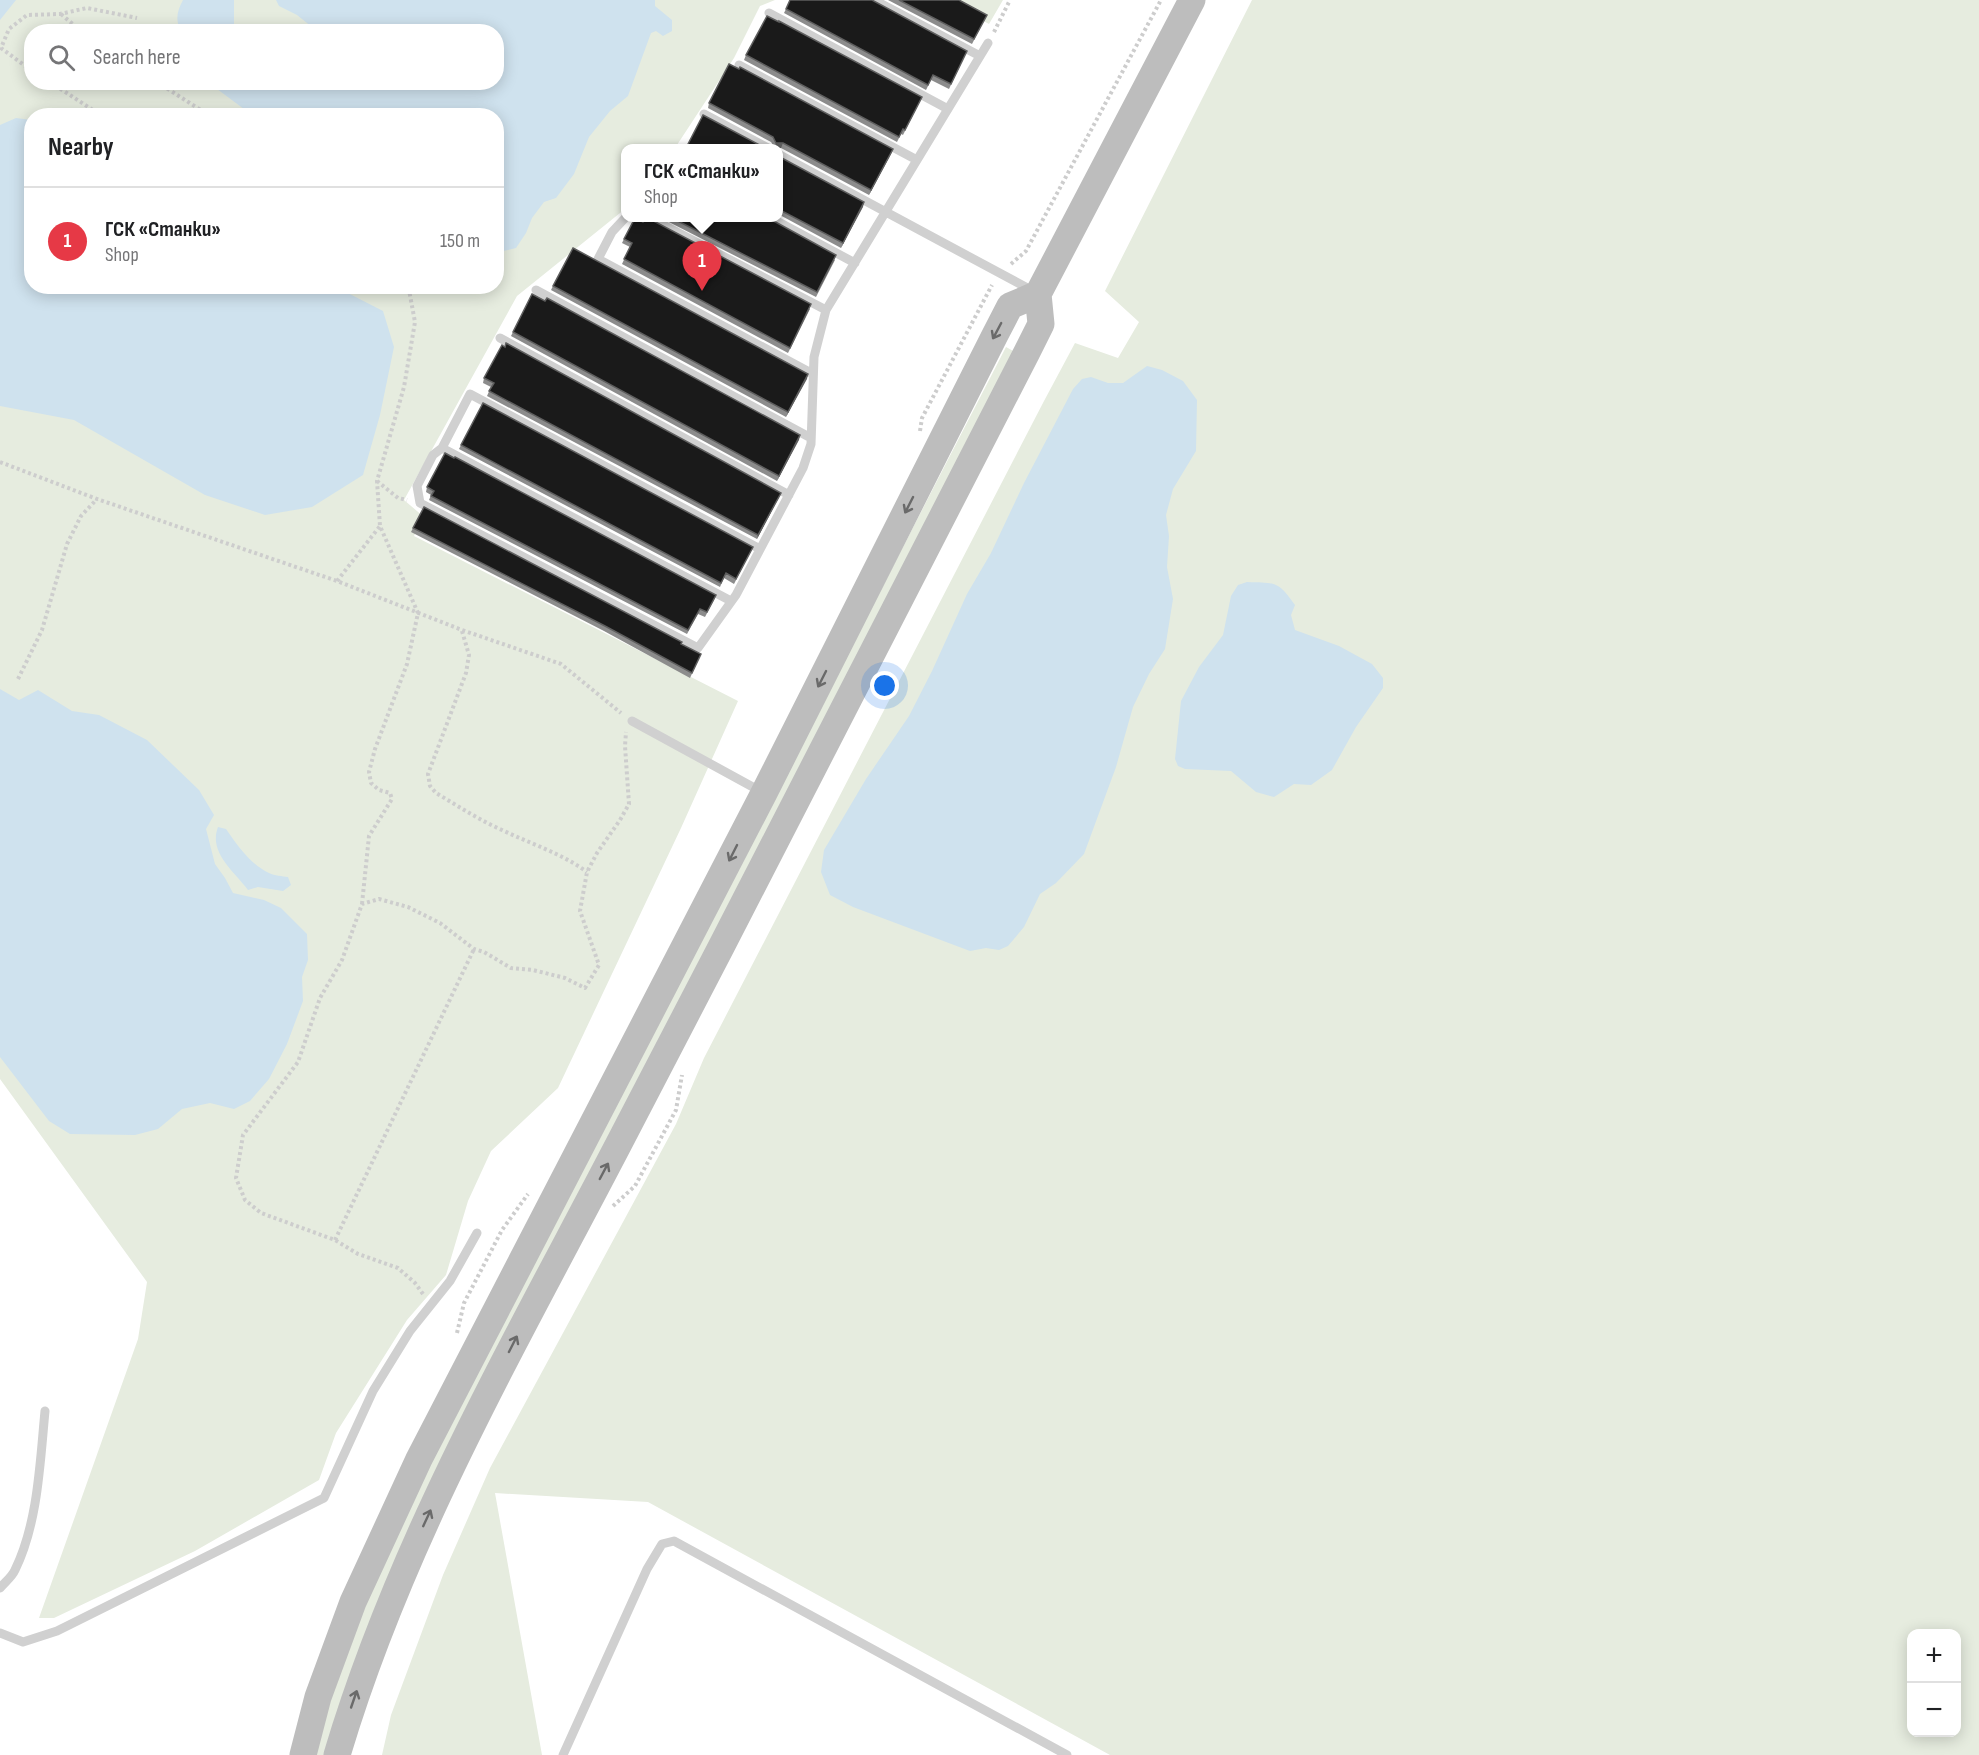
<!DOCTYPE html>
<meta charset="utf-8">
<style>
body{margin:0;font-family:"Sofia Sans Condensed",sans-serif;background:#f2f2f2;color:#202124}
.controls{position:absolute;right:18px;bottom:18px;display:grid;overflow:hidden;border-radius:12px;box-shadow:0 3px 15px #0003}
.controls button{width:54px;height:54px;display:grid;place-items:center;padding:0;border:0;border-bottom:2px solid #e0e0e0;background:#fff;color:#202124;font:30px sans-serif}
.you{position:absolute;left:885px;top:686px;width:21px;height:21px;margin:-15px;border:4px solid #fff;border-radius:50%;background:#1a73e8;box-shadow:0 0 0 9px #1a73e833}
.badge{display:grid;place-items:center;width:39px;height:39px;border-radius:50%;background:#e63946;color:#fff;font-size:20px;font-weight:700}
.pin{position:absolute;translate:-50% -50px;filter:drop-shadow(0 2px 3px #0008)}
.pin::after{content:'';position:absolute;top:32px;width:21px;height:18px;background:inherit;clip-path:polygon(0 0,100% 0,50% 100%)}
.popup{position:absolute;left:621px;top:144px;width:162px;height:78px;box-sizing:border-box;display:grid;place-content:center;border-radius:12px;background:#fff;filter:drop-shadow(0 2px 4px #0005);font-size:20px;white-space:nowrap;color:#757577}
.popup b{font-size:22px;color:#202124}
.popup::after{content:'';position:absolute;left:50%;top:100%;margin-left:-12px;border:12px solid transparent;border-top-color:#fff}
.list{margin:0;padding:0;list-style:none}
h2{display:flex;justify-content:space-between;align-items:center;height:78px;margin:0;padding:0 24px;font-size:26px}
h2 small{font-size:20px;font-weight:400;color:#757577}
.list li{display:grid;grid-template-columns:39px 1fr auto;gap:18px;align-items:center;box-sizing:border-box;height:108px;padding:0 24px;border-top:2px solid #e0e0e0}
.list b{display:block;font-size:22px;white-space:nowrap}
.list p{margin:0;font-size:20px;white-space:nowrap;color:#757577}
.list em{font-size:20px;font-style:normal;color:#757577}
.icon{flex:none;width:33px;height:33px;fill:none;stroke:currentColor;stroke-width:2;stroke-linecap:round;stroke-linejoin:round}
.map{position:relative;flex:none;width:1979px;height:1755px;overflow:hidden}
.search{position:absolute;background:#fff;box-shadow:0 3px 15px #0003;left:24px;top:24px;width:480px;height:66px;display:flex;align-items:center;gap:15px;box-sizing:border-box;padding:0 21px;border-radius:24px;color:#757577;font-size:22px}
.panel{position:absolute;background:#fff;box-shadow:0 3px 15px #0003;left:24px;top:108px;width:480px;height:186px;border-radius:24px}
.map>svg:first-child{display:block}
.green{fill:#e6ecdf;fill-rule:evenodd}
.water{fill:#cfe2ee}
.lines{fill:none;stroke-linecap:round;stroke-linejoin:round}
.path{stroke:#cdcdcd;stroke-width:4;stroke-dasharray:3 3;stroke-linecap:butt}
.lane{stroke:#d0d0d0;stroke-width:9}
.secondary{stroke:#bdbdbd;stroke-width:27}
.wall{fill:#8c8c8c}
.shaded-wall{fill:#5f5f5f}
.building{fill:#1a1a1a;stroke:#5f5f5f;stroke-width:1.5}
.oneway{stroke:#6a6a6a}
</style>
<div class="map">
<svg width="1979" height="1755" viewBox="0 0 1979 1755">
<rect width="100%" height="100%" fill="#fff"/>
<!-- green -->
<path class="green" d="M0 0H775L760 6 734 58 675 148H626L625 209 517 296 404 500 424 517 414 536 738 701 681 828 558 1088 491 1151 468 1201 446 1275 407 1320 336 1433 319 1480 195 1551 54 1618H39L138 1339 147 1282 0 1079ZM32 32H496V82H32ZM32 116H496V286H32Z
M945 0H1003L989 24Z
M1252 0H1979V1755H1110L648 1502 495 1493 542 1755H382L391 1715 443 1575 490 1468 676 1124 704 1058 1044 401 1075 343 1118 358 1139 322 1105 291ZM1912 1634H1956V1732H1912Z
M1006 347 1015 352 754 859 326 1755H313L347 1648 393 1537Z"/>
<!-- water -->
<path class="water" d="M0 0H16L0 20Z
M183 0H234V31H181C175 20 177 11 183 0Z
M276 0H655V6L672 20V31L663 36 656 31 651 33 628 96 610 111 589 137 574 174 556 198 544 202 532 218 526 233 516 248 499 252 497 255 496 116 252 115 209 83 496 82V32L317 31 297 15 279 6Z
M16 118 31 120 32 286 336 287 383 311 394 347 380 415 363 475 312 507 265 515 205 495 74 420 0 406V125Z
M1147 366 1162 370 1183 381 1197 400 1196 451 1173 489 1166 515 1169 536 1167 567 1173 599 1165 649 1149 674 1133 707 1116 767 1084 854 1056 883 1040 894 1024 927 1008 946 999 950 986 948 970 951 853 907 830 895 821 872 824 850 866 779 909 716 932 671 967 594 991 553 1024 483 1073 389 1082 379 1091 377 1108 383H1123Z
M1247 582C1276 583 1278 581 1295 605L1291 615 1295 630 1339 646 1372 664 1383 678V688L1356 727 1332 770 1311 785 1294 784 1274 797 1256 792 1231 771 1185 769 1178 766 1175 759 1181 701 1199 667 1223 635 1231 596 1238 585Z
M0 689 19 700 38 690 72 711 99 715 147 740 199 790 214 815 206 829 215 864 225 878 233 893 264 900 281 908 307 934 308 960 302 977 303 1001 287 1044 269 1079 250 1101 234 1109 210 1103 182 1109 158 1129 135 1135 70 1134 49 1121 0 1057Z
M218 827 226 829C237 845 251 865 269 873 275 876 282 876 288 877L291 885 283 891 258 887 248 890C235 872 208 853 218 827Z"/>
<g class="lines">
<!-- path -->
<path class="path" d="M61 14 82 32
M994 32 1010 0
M32 71 1 48 9 29 27 15 60 14 87 8 137 18
M50 82 102 116
M157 82 210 116
M1011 264 1026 251 1161 0
M920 431 922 418 992 285
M0 462 97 499 337 581 462 630 561 664 621 713
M377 481 398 498 407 500
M337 581 380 526
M462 631 469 655 466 673 428 774 430 786 436 793C458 806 479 820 502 830 531 844 561 853 587 872
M18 679 42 630 67 544 81 516 97 499
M362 904 369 836 392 799 390 793 379 790 371 783 369 772 375 749 407 664 418 613 380 526 377 481 404 387 415 322 409 290 403 286
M613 1206 635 1186 676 1110 682 1075
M335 1240 474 949
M423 1294 415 1283 398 1268 358 1254 335 1240 261 1213 245 1200 236 1178 243 1135 298 1062 320 998 342 960 362 904 379 899 408 907 440 923 474 949 484 952 511 968 533 970 565 978 585 988 599 965 580 911 587 872 597 853 620 820 629 804 625 746 626 732
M457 1333 464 1303 502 1230 528 1194"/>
<!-- lane -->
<path class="lane" d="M874 0 980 56
M769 13 948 109
M739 65 917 160
M704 114 768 148
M778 154 1033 291
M626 217 612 232 598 259 813 374
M650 218 826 310
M771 218 855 263
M536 290 811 438
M500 338 789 495
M442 448 470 394 760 549
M731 601 442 448 433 455 417 486 420 503 698 648 736 595 803 468 811 444 814 357 826 310 988 43
M632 721 762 792
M0 1588C5 1582 12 1577 15 1570 38 1523 40 1463 45 1411
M0 1633 23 1642 57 1631 324 1498 373 1391 410 1331 450 1281 477 1233
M563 1755 647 1569 662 1544 674 1541 1067 1755"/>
<!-- secondary -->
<path class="secondary" d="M303 1755 318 1697 353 1602 419 1459 764 793 995 335 1010 306 1038 294
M337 1755C403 1533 521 1333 627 1128 762 870 894 610 1027 352L1041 324 1038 294 1192 0"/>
</g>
<!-- wall -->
<path class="wall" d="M888 0H959L987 15 972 44Z
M873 1 967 51 949 89 931 80 926 90 784 13 786 9Z
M746 55 922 97 903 135 901 134 897 142 744 60Z
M709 103 893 149 869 195 781 148H775L771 142 708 108Z
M778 156 864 202 841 248 778 214Z
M661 218H768L770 219 835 260 816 297Z
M624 239 810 309 788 353 622 264 630 247 622 243Z
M553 286 808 374 786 417 551 290Z
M545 301 800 435 777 481 511 336 513 332Z
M484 378 779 497 757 539 487 396 491 387 483 383Z
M461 445 753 547 734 584 724 578 720 587 459 449Z
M427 487 716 595 714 600 705 617 698 614 687 634 429 500 431 495 426 492Z
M413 528 701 654 690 678 604 631 411 532Z"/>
<!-- shaded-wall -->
<path class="shaded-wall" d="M776 143H783L781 148H775Z
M893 149 891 154 869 195 871 190Z
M864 202 863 207 841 248 843 243Z
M808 374 807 379 786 417 788 412Z
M800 435 799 440 777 481 779 476Z
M781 493 779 497 757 539 758 535Z"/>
<!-- building -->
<path class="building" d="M790 0H872L967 51 951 84 933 75 928 85 786 9Z
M899 0H959L987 15 974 39Z
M767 16 779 22V21L922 97 905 130 903 129 899 137 746 55Z
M729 64 739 69 740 67 893 149 871 190 783 143H776L773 137 709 103Z
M703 115 765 148H686Z
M778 156 864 202 843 243 778 209Z
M635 218 643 222 645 218H648L811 304 790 348 624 259 632 243 624 239Z
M672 218H768L770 219 836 255 817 292Z
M573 248 808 374 788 412 553 286Z
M532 294 545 301 547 298 800 435 779 476 513 332Z
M506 343 781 493 758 535 489 391 494 383 484 378 502 345 505 347Z
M483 403 753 547 736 579 726 573 721 583 461 445Z
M445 453 454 458 455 457 716 595 707 612 700 609 688 630 431 496 434 491 427 487Z
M424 507 682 642 681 644 701 654 692 673 605 626 413 528Z"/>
<!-- one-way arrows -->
<defs><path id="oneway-shaft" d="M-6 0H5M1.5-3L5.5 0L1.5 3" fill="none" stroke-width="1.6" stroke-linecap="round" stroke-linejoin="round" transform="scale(1.5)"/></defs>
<g class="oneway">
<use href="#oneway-shaft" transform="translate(997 331) rotate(118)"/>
<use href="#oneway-shaft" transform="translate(909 505) rotate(117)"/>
<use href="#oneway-shaft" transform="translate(822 679) rotate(117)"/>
<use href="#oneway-shaft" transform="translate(733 853) rotate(117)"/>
<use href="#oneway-shaft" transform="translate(604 1171) rotate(-62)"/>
<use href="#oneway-shaft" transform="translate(513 1344) rotate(-63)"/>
<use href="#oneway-shaft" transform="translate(427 1518) rotate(-65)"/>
<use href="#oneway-shaft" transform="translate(354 1699) rotate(-71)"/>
</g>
</svg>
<div class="controls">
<button>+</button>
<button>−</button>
</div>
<div class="you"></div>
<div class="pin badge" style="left:702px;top:291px">1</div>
<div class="popup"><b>ГСК «Станки»</b>Shop</div>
<div class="search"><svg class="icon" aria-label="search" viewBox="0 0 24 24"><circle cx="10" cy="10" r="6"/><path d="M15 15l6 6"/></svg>Search here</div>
<section class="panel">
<h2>Nearby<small></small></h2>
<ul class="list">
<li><span class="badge">1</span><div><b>ГСК «Станки»</b><p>Shop</p></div><em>150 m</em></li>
</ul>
</section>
</div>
